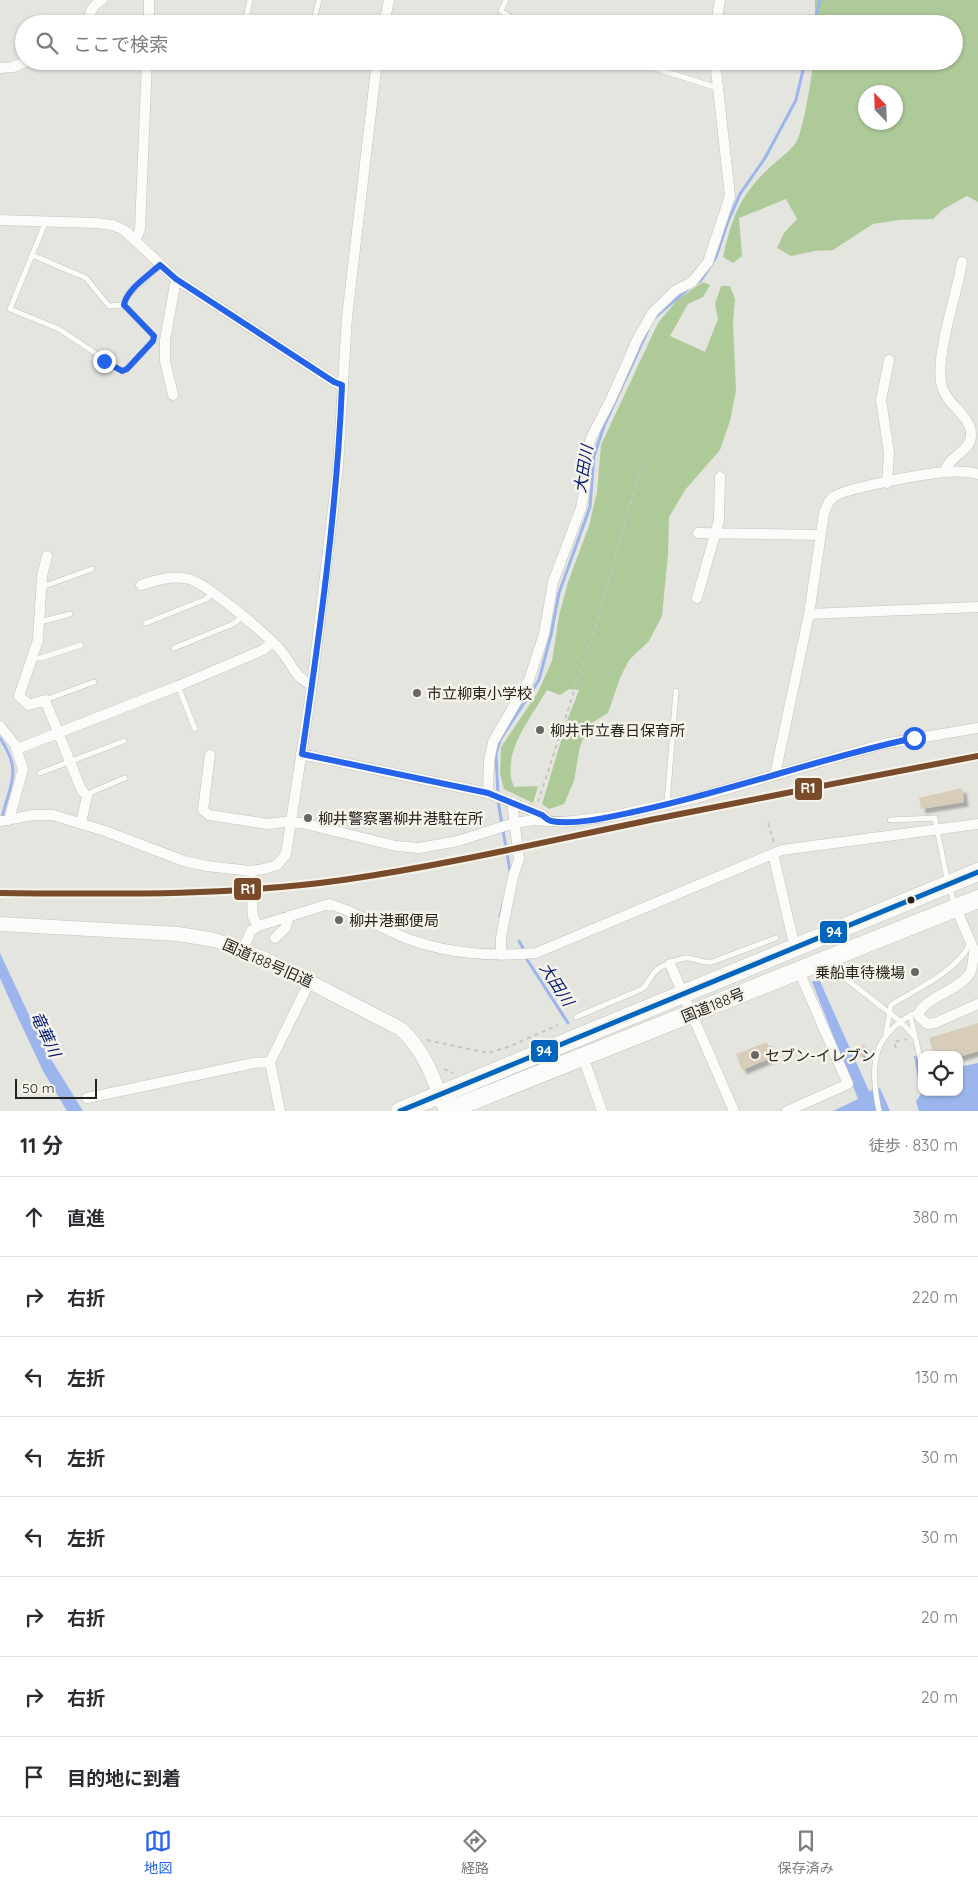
<!DOCTYPE html>
<html lang="ja">
<meta charset="utf-8">
<style>
body{margin:0;font-family:Quicksand,"Noto Sans JP",sans-serif;background:#f7f7f7;color:#2b2b33}
.controls{position:absolute;right:15px;bottom:15px;display:grid;overflow:hidden;border-radius:10px;box-shadow:0 1px 4px #0004}
.controls button{width:45px;height:45px;display:grid;place-items:center;padding:0;border:0;border-bottom:1px solid #e1e1e2;background:#fff;color:#2b2b33;font:25px sans-serif}
.compass{position:absolute;left:858px;top:85px;width:45px;height:45px;border-radius:50%;background:#fff;box-shadow:0 1px 4px #0004;rotate:337deg}
.scale{position:absolute;left:15px;bottom:12px;width:82px;box-sizing:border-box;padding-left:5px;border:2px solid #242320;border-top:0;font-size:14px;line-height:18px;white-space:nowrap;color:#242320;-webkit-text-stroke:4px #f5f3ea;paint-order:stroke}
.stop{position:absolute;width:15px;height:15px;margin:-11px;border:4px solid #2563eb;border-radius:50%;background:#fff}
.stop.end{background:#2563eb;border-color:#fff;box-shadow:0 1px 5px #0008}
.list{margin:0;padding:0;list-style:none}
h2{display:flex;justify-content:space-between;align-items:center;height:65px;margin:0;padding:0 20px;font-size:21px}
h2 small{font-size:16px;font-weight:400;color:#7c7c81}
.list li{display:grid;grid-template-columns:32px 1fr auto;gap:15px;align-items:center;box-sizing:border-box;height:80px;padding:0 20px;border-top:1px solid #e1e1e2}
.list b{display:block;font-size:19px;white-space:nowrap}
.list em{font-size:16px;font-style:normal;color:#7c7c81}
.icon{flex:none;width:28px;height:28px;fill:none;stroke:currentColor;stroke-width:2;stroke-linecap:round;stroke-linejoin:round}
.map{position:relative;flex:none;width:978px;height:1111px;overflow:hidden}
.search{position:absolute;background:#fff;box-shadow:0 1px 4px #0004;left:15px;right:15px;top:15px;height:55px;display:flex;align-items:center;gap:12px;box-sizing:border-box;padding:0 18px;border-radius:28px;color:#7c7c81;font-size:19px}
.sheet{height:705px;background:#fff}
nav{display:flex;justify-content:space-around;align-items:center;box-sizing:border-box;height:70px;border-top:1px solid #e1e1e2;background:#fff;font-size:14px;color:#7c7c81}
nav a{display:grid;justify-items:center;gap:2px}
nav .on{color:#2563eb}
.map>svg:first-child{display:block}
.forest{fill:#afca99;fill-rule:evenodd}
.water{fill:#9cb6ed}
.lines{fill:none;stroke-linecap:round;stroke-linejoin:round}
.stream{stroke:#9cb6ed;stroke-width:3}
.building{fill:#d7cdb9;filter:url(#shadow)}
.lane-casing{stroke:#c3c2be;stroke-width:6}
.street-casing{stroke:#c3c2be;stroke-width:11}
.secondary-casing{stroke:#c3c2be;stroke-width:15}
.highway-casing{stroke:#c3c2be;stroke-width:19}
.path{stroke:#c4c4c3;stroke-width:2;stroke-dasharray:4 4;stroke-linecap:butt}
.lane{stroke:#fbfbfa;stroke-width:5}
.street{stroke:#fbfbfa;stroke-width:10}
.secondary{stroke:#fbfbfa;stroke-width:14}
.highway{stroke:#fbfbfa;stroke-width:18}
.bus-1-casing{stroke:#f5f3ea;stroke-width:9}
.bus-1{stroke:#0065bd;stroke-width:5}
.rail-1-casing{stroke:#f5f3ea;stroke-width:10}
.rail-1{stroke:#7a4b2a;stroke-width:6}
.route{stroke:#2563eb;stroke-width:6}
.poi-dot{fill:#686763;stroke:#f5f3ea;stroke-width:2}
.bus-dot{fill:#242320;stroke:#f5f3ea;stroke-width:2}
.labels{text-anchor:middle;dominant-baseline:central;stroke-width:5;stroke-linejoin:round;paint-order:stroke}
.poi-label{font-size:15px;fill:#242320;stroke:#f5f3ea;text-anchor:start}
.street-label{font-size:15px;fill:#242320;stroke:#f5f3ea}
.water-label{font-size:16px;font-style:italic;fill:#041974;stroke:#f5f3ea}
.line-badge{stroke:#f5f3ea;stroke-width:2}
.badge-label{font-size:14px;text-anchor:middle;font-weight:bold;fill:#fff}
</style>
<div class="map">
<svg width="978" height="1111" viewBox="0 0 978 1111">
<defs>
<filter id="shadow"><feDropShadow dx="4.5" dy="4.5" stdDeviation="1" flood-color="#0004"/></filter>
</defs>
<rect width="100%" height="100%" fill="#e5e5e0"/>
<!-- forest -->
<path class="forest" d="M815 0H978V202L967 196 942 210 933 219 899 220 873 224 833 250 815 251 791 256 777 248 784 233 797 219 786 199 739 218 742 256 733 263 723 257C731 223 737 201 762 175 772 164 786 155 795 144 803 134 812 76 813 61H954V24H815ZM866 92H896V122H866Z
M703 282 710 285 703 297 688 304 670 336 705 352 718 319 715 304 721 286H730L735 299 733 323 736 391 730 421 720 450 685 490 669 517 668 554 662 616 649 641 629 660 620 678 608 713 590 724 580 746 574 781 564 804 549 809 542 804 567 721 579 690 569 689 560 695 547 690C531 718 500 754 514 787L538 786 533 803 504 789 500 774 501 747 537 694 552 661 559 616 568 582 589 526 597 492 601 445 658 323 678 299Z"/>
<!-- water -->
<path class="water" d="M0 953 46 1051 83 1111H67L43 1071 12 1005 0 978Z
M819 979 869 1091 880 1088 890 1111H833L858 1099 812 982Z
M925 1054 922 1055V1092H959V1067L978 1063V1111H919L916 1101 921 1094 914 1056Z"/>
<g class="lines">
<!-- stream -->
<path class="stream" d="M814 24 820 0
M697 283 702 279 716 257 727 224 740 194 765 158 796 100 805 61
M654 318 688 289
M0 738C23 773 10 782 2 818
M498 795 496 754 500 740 539 680 551 635 559 593 590 507 594 456 604 426 648 330
M498 801 510 871
M500 917 503 904
M519 941 524 950
M526 958 568 1023"/>
</g>
<!-- building -->
<path class="building" d="M962 788 964 802 921 809 919 798Z
M978 1023V1051L959 1057V1055H934L929 1038Z
M767 1042 773 1057 742 1070 736 1054Z
M864 1045 869 1053 860 1057 856 1048Z"/>
<g class="lines">
<defs>
<path id="lane" d="M506 0 501 11 510 17 532 24
M245 24 250 0
M313 24 319 0
M633 61 717 88
M46 221 10 309 59 329 122 371 127 369 153 341 154 336 124 305
M32 255 86 278 109 306 124 305 129 294 160 265
M42 587 92 569
M40 622 70 614
M146 623 206 599 213 593
M174 648 233 624 242 617
M32 658H41L81 645
M178 686 195 729
M45 700 94 682
M40 773 124 741
M87 796 94 791 125 778
M667 804 676 691
M890 820 935 818 948 884 955 905
M827 964 901 1022 915 1037
M910 1015 922 1066
M576 1017 642 989C648 984 649 979 654 973 659 966 681 957 689 958 699 960 702 963 712 962L776 938
M886 1033 891 1005C918 988 955 973 970 944
M879 1111C869 1064 872 1033 919 1011"/>
<path id="street" d="M89 24C89 12 92 6 102 0
M149 24V0
M166 24H191
M384 24 389 0
M716 24 720 0
M0 68 13 67 28 61
M0 220 95 223 113 225 124 230 176 279 334 382 342 385
M136 239 140 229 147 61
M173 395 165 361V340L176 279
M945 472C947 457 971 451 971 436 972 416 947 405 942 387 934 356 957 296 962 262
M887 483 889 453 881 400 889 360
M698 533 821 535
M47 556 42 576 38 640 19 696 29 705 45 700 81 789 87 796 81 823
M141 585C157 580 172 575 189 579 207 584 270 637 282 652 293 666 295 678 312 685
M697 598 719 520 720 477
M809 614 978 607
M0 726 15 745 23 769 9 820
M17 749 178 686 263 650 272 642
M301 754 488 793 542 815 549 821
M210 755 203 810 209 815 268 824 283 822 302 823 396 846 419 848 458 841 514 823 534 820 565 822 613 816 700 797 775 775 809 614 824 513C826 509 828 502 831 499 840 488 926 474 943 472 955 471 967 471 978 474
M775 775 883 744 978 728
M488 793 489 761 493 742 529 680 544 634 553 582 581 508 585 486 586 452 592 436 611 399 638 338 653 312 676 290 692 282 708 262 730 196 715 61
M0 821 33 815H53L105 831 184 861 207 866 250 871 264 869 277 865 286 854 312 685 338 467 347 317 377 61
M773 854 795 948
M956 908 977 957
M258 926 329 904C351 910 371 922 392 932 436 953 489 957 536 953L782 850 978 824
M275 938 286 927 289 916
M243 949 251 931 258 926 253 917 250 871
M974 953C973 959 973 967 970 973 961 990 919 999 919 1016L927 1024 935 1023 978 1004
M501 955V938L504 921 513 877 519 859 512 802
M670 964 734 1111
M583 1057 602 1111
M87 1098 254 1063 270 1062
M280 1111 270 1062 310 981
M787 1111 848 1084 798 969"/>
<path id="secondary" d="M0 924 178 934 215 940 263 958 401 1029C423 1049 433 1076 443 1104"/>
<path id="highway" d="M400 1111 978 872
M447 1111 978 899"/>
</defs>
<!-- lane casing -->
<use href="#lane" class="lane-casing"/>
<!-- street casing -->
<use href="#street" class="street-casing"/>
<!-- secondary casing -->
<use href="#secondary" class="secondary-casing"/>
<!-- highway casing -->
<use href="#highway" class="highway-casing"/>
<!-- path -->
<path class="path" d="M538 802 596 624 642 465
M768 823 774 843
M427 1040 488 1053 508 1047 558 1025
M896 1048 894 1042 907 1039
M444 1069 453 1073"/>
<!-- lane -->
<use href="#lane" class="lane"/>
<!-- street -->
<use href="#street" class="street"/>
<!-- secondary -->
<use href="#secondary" class="secondary"/>
<!-- highway -->
<use href="#highway" class="highway"/>
<defs>
<path id="bus-1" d="M400 1111 978 872"/>
</defs>
<!-- bus-1 casing -->
<use href="#bus-1" class="bus-1-casing"/>
<!-- bus-1 -->
<use href="#bus-1" class="bus-1"/>
<defs>
<path id="rail-1" d="M0 893C114 894 229 896 343 880 453 864 561 838 670 816 773 795 875 776 978 756"/>
</defs>
<!-- rail-1 casing -->
<use href="#rail-1" class="rail-1-casing"/>
<!-- rail-1 -->
<use href="#rail-1" class="rail-1"/>
</g>
<g class="lines">
<!-- route -->
<path class="route" d="M104 361 122 371 127 369 153 341 154 336 124 305C126 290 149 275 160 265L176 279 334 382 342 385C337 508 320 631 302 754L488 793 542 815C545 817 547 820 551 821 575 826 614 816 638 811 731 791 821 758 914 738"/>
</g>
<!-- markers -->
<g class="poi-dot">
<circle cx="417" cy="693" r="5"/>
<circle cx="540" cy="730" r="5"/>
<circle cx="308" cy="818" r="5"/>
<circle cx="339" cy="920" r="5"/>
<circle cx="915" cy="972" r="5"/>
<circle cx="755" cy="1055" r="5"/>
</g>
<circle class="bus-dot" cx="911" cy="900" r="4.5"/>
<g class="labels">
<!-- poi labels -->
<g class="poi-label">
<text x="427" y="693">市立柳東小学校</text>
<text x="550" y="730">柳井市立春日保育所</text>
<text x="318" y="818">柳井警察署柳井港駐在所</text>
<text x="349" y="920">柳井港郵便局</text>
<text x="905" y="972" text-anchor="end">乗船車待機場</text>
<text x="765" y="1055">セブン-イレブン</text>
</g>
<!-- street labels -->
<g class="street-label">
<text transform="translate(268 963) rotate(24)">国道188号旧道</text>
<text transform="translate(713 1005) rotate(-22)">国道188号</text>
</g>
<!-- water labels -->
<g class="water-label">
<text transform="translate(583 469) rotate(-81)">大田川</text>
<text transform="translate(557 984) rotate(57)">大田川</text>
<text transform="translate(46 1034) rotate(65)">竜華川</text>
</g>
</g>
<g class="line-badge">
<rect x="794" y="777" width="29" height="24" rx="5" fill="#7a4b2a"/>
<rect x="233" y="877" width="29" height="24" rx="5" fill="#7a4b2a"/>
<rect x="819" y="920" width="29" height="24" rx="5" fill="#0065bd"/>
<rect x="530" y="1039" width="29" height="24" rx="5" fill="#0065bd"/>
</g>
<g class="badge-label">
<text x="808" y="793">R1</text>
<text x="248" y="894">R1</text>
<text x="834" y="937">94</text>
<text x="544" y="1056">94</text>
</g>
</svg>
<div class="controls">
<button><svg class="icon" aria-label="locate" viewBox="0 0 24 24"><circle cx="12" cy="12" r="6"/><path d="M12 2v4M12 18v4M2 12h4M18 12h4"/></svg></button>
</div>
<svg class="compass" viewBox="-18 -18 36 36"><path d="M0-13l5 13h-10z" fill="#e53935"/><path d="M0 13l5-13h-10z" fill="#7c7c81"/></svg>
<div class="scale">50 m</div>
<div class="stop" style="left:914px;top:738px"></div>
<div class="stop end" style="left:104px;top:361px"></div>
<div class="search"><svg class="icon" aria-label="search" viewBox="0 0 24 24"><circle cx="10" cy="10" r="6"/><path d="M15 15l6 6"/></svg>ここで検索</div>
</div>
<section class="sheet">
<h2>11 分<small>徒歩 · 830 m</small></h2>
<ul class="list">
<li><svg class="icon" aria-label="ahead" viewBox="0 0 24 24"><path d="M12 20V5M6 11l6-6 6 6"/></svg><div><b>直進</b></div><em>380 m</em></li>
<li><svg class="icon" aria-label="right" viewBox="0 0 24 24"><path d="M7 20v-9h11M14 6l5 5-5 5"/></svg><div><b>右折</b></div><em>220 m</em></li>
<li><svg class="icon" aria-label="left" viewBox="0 0 24 24"><path d="M17 20v-9H6M10 6l-5 5 5 5"/></svg><div><b>左折</b></div><em>130 m</em></li>
<li><svg class="icon" aria-label="left" viewBox="0 0 24 24"><path d="M17 20v-9H6M10 6l-5 5 5 5"/></svg><div><b>左折</b></div><em>30 m</em></li>
<li><svg class="icon" aria-label="left" viewBox="0 0 24 24"><path d="M17 20v-9H6M10 6l-5 5 5 5"/></svg><div><b>左折</b></div><em>30 m</em></li>
<li><svg class="icon" aria-label="right" viewBox="0 0 24 24"><path d="M7 20v-9h11M14 6l5 5-5 5"/></svg><div><b>右折</b></div><em>20 m</em></li>
<li><svg class="icon" aria-label="right" viewBox="0 0 24 24"><path d="M7 20v-9h11M14 6l5 5-5 5"/></svg><div><b>右折</b></div><em>20 m</em></li>
<li><svg class="icon" aria-label="arrive" viewBox="0 0 24 24"><path d="M6 21V4h12l-3 4 3 4H6"/></svg><div><b>目的地に到着</b></div></li>
</ul>
</section>
<nav>
<a class="on"><svg class="icon" aria-label="map" viewBox="0 0 24 24"><path d="M3 6l6-2 6 2 6-2v14l-6 2-6-2-6 2zM9 4v14M15 6v14"/></svg>地図</a>
<a><svg class="icon" aria-label="directions" viewBox="0 0 24 24"><path d="M12 3l9 9-9 9-9-9zM9 14v-3h6M13 9l2 2-2 2"/></svg>経路</a>
<a><svg class="icon" aria-label="saved" viewBox="0 0 24 24"><path d="M7 4h10v16l-5-4-5 4z"/></svg>保存済み</a>
</nav>
